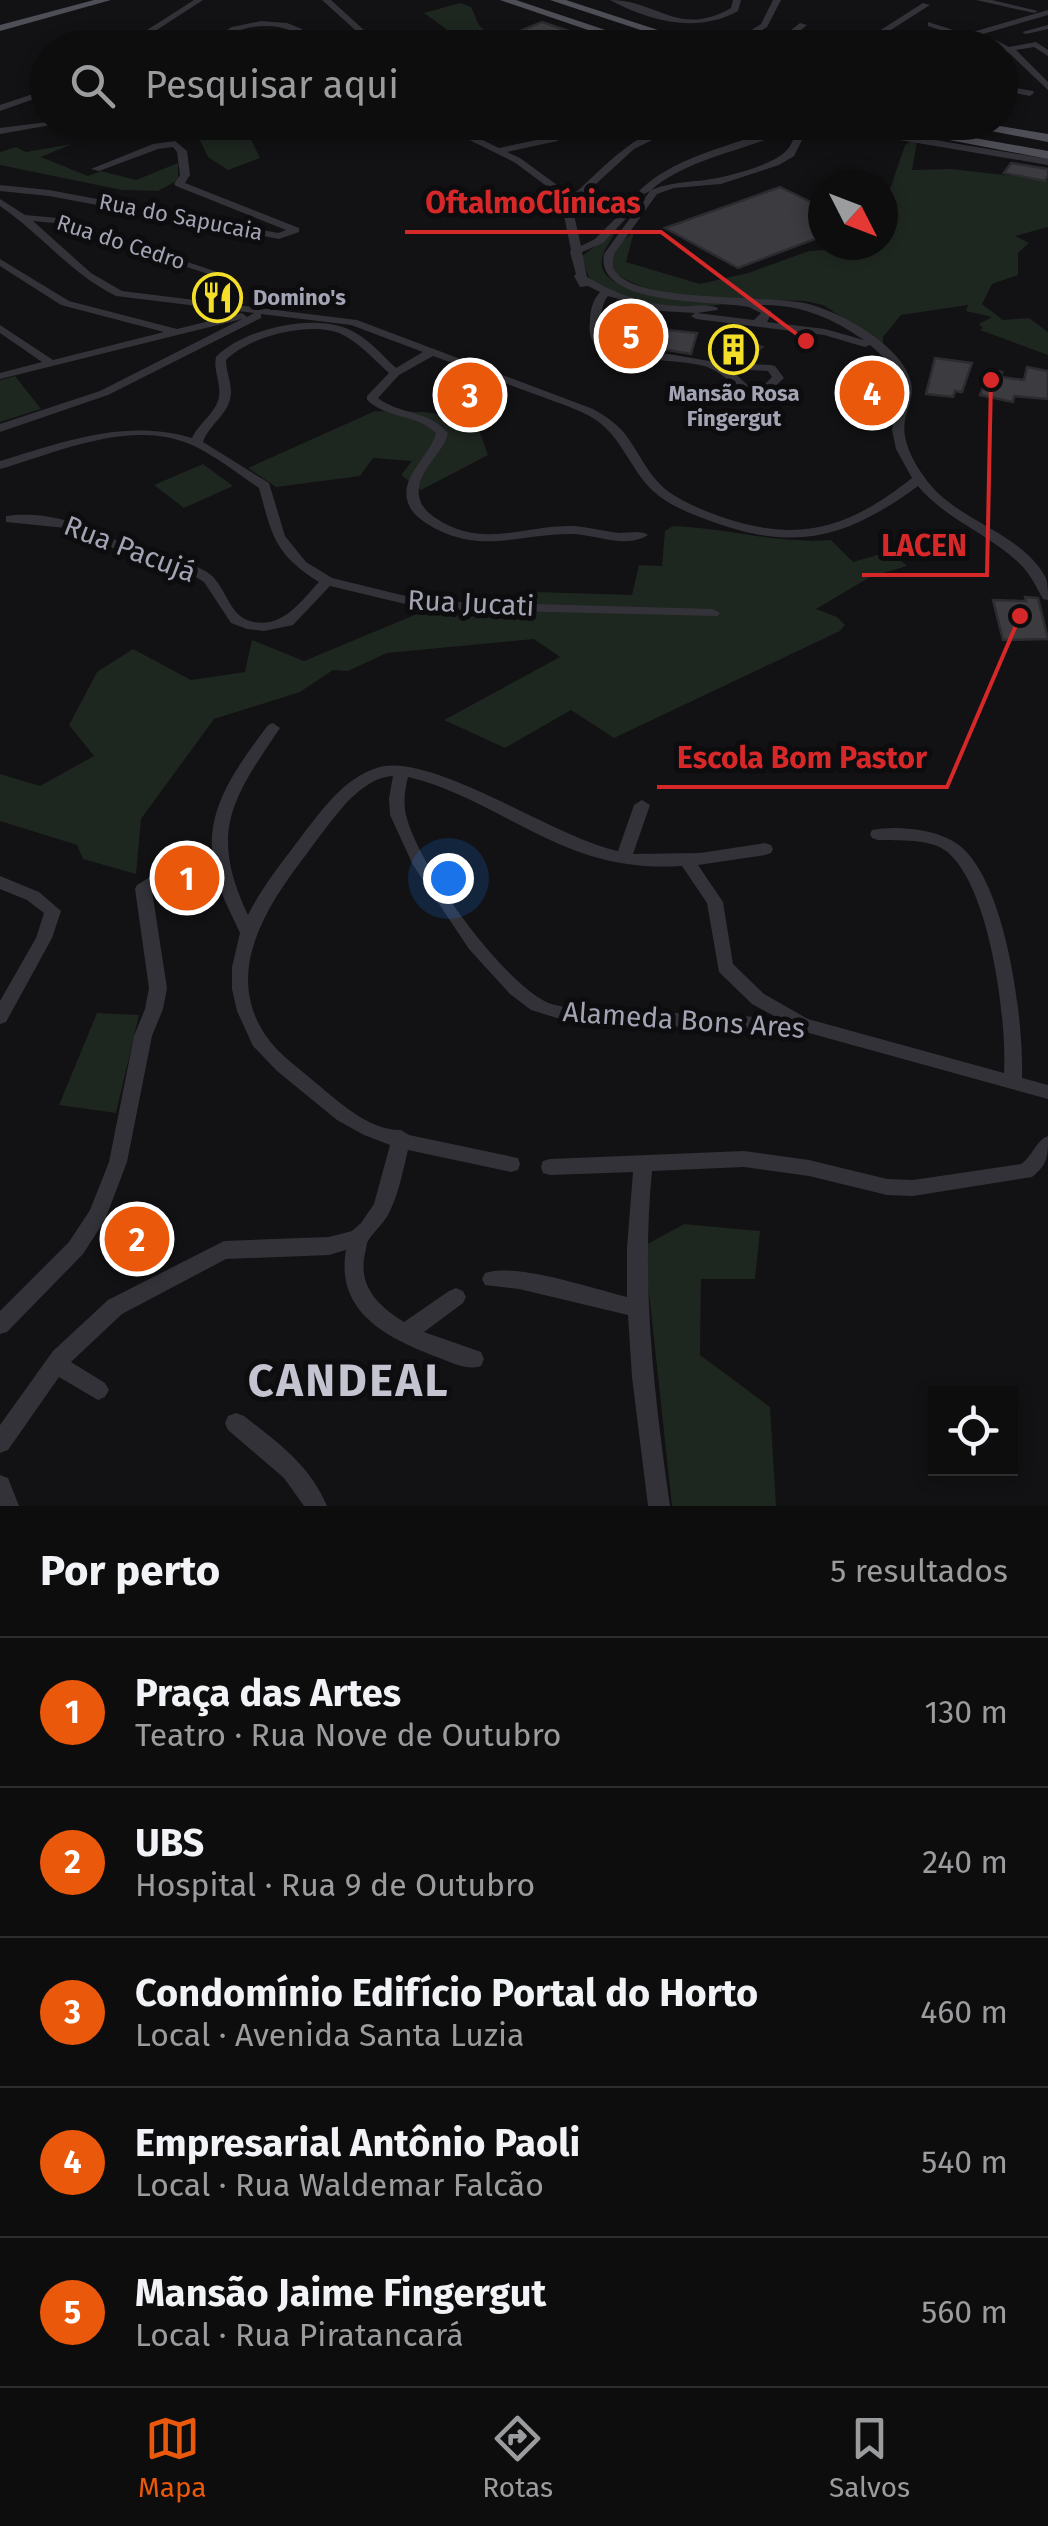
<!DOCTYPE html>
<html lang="pt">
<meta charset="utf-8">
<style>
body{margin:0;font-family:"Fira Sans",sans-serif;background:#171617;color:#f1f3f6}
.controls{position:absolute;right:30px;bottom:30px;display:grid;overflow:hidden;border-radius:0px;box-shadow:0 5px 15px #0003}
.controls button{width:90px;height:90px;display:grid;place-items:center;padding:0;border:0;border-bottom:2px solid #2e2d2e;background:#0e0d0e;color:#f1f3f6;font:50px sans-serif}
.compass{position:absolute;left:808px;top:170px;width:90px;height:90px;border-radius:50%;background:#0e0d0e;box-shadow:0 5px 15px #0003;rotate:132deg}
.you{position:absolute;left:448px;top:878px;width:35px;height:35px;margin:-25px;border:8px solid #fff;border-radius:50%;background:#1a73e8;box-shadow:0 0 0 15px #1a73e833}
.badge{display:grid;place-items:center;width:65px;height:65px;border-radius:50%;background:#ea580c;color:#fff;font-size:32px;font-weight:700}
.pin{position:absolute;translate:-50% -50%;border:5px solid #fff;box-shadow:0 2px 10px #0006}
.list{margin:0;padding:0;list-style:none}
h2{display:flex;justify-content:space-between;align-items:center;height:130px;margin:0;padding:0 40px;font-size:42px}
h2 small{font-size:32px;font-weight:400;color:#9b9c9e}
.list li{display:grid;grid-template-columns:65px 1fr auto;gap:30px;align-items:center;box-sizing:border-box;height:150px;padding:0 40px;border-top:2px solid #2e2d2e}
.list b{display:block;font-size:38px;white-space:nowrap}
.list p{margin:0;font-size:32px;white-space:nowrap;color:#9b9c9e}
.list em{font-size:32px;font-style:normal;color:#9b9c9e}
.icon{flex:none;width:55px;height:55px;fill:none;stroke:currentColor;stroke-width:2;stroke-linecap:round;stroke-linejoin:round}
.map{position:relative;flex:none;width:1048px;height:1506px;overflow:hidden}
.search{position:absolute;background:#0e0d0e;box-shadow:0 5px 15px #0003;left:30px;right:30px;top:30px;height:110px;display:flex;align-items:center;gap:25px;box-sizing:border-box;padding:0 35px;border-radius:55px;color:#9b9c9e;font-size:38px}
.sheet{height:880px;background:#0e0d0e}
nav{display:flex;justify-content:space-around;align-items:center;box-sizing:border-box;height:140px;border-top:2px solid #2e2d2e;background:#0e0d0e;font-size:28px;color:#9b9c9e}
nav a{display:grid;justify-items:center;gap:5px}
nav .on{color:#ea580c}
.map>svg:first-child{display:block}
.green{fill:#1e2620}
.building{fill:#3c3b40;stroke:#2c2b2f;stroke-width:2.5}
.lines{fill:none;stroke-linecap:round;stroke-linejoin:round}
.minor{fill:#333238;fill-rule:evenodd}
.major{fill:#4e4e57;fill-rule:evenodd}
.labels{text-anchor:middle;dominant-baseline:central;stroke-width:10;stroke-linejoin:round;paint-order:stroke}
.far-street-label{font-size:22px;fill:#a2a4b4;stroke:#0d0c0e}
.far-poi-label{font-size:22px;font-weight:bold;fill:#a2a4b4;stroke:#0d0c0e;text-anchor:start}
.street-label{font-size:28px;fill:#a2a4b4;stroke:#0d0c0e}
.near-district-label{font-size:45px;font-weight:bold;letter-spacing:2.5px;fill:#c3c4d0;stroke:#0d0c0e}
.leader{fill:none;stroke:#d62828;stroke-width:4}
.callout-dot{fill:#d62828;stroke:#0d0c0e;stroke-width:4}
.callout-label{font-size:30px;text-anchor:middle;font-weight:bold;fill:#d62828;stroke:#0d0c0e;stroke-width:10;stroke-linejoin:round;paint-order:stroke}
</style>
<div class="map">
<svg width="1048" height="1506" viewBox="0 0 1048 1506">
<rect width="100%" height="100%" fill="#121113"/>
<!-- green -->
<path class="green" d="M460 3 471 7 479 25 500 47H449L446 29 424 13Z
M214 122 243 123 260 158 228 170 208 157 193 126Z
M910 142H917L912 170 951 169 1048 180V227L1015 236 1029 243 1018 253V275L992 284 982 304 1003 320 1029 318 1048 332V355L980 330 983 328 979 324 992 317 966 311 968 305 901 315 883 337V344L823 305 805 301C750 298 660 305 615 273L611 258 622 241 634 232 626 262 700 284 748 273 809 251 841 249 853 253 883 245 897 203 888 195 905 145Z
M72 144 41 157 88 176 101 171 136 180 178 163V180L158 191 122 190 0 165V152L16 147 26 152Z
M615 231C612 240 603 250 602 259 594 298 703 301 726 304 692 309 613 309 590 279 586 273 585 263 582 256Z
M15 376 41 409 0 422V380Z
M375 411 424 412 475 419 488 455 421 490 401 475 412 461 373 458 360 476 276 487 248 468Z
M203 464 233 486 184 508 154 485Z
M673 526C729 528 774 544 831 540L853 562 891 551 907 566 870 577 816 609 837 617 845 625 840 631 614 738 571 710 505 748 444 720 560 657 534 639 387 653 348 671 333 670 300 692 214 719 141 819 136 874 83 859 77 845 0 821V774L40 786 94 756 69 725 97 672 133 649 191 680 245 672 252 640 304 661 429 609 532 611 536 592 632 595 639 565 662 566 665 531Z
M97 1013 139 1015 116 1113 59 1105Z
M684 1224 760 1231 755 1279H701L700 1355 770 1407 776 1506H672L644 1246Z"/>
<!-- building -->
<path class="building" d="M542 22 613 46 612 48H548L515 33Z
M1011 163 1048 169V176L1045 181 1004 173Z
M780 187 813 203 823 199V236L738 268 665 228Z
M657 329 697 333 691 354 651 347Z
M720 340 735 345 741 340 762 347 749 358 740 357 722 352Z
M935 358 972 363 962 392 955 391 953 397 926 394Z
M1027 367 1048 371V399L1014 396 1013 402 980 395 990 370 1002 372 1001 377 1024 380Z
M470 382 486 385 467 410 451 407Z
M1025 597 1038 598 1048 639 1003 640 993 600 1026 601Z
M147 1209 171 1243 128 1270 103 1236Z"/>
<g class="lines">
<!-- minor -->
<path class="minor" d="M194 0H203L129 48H119Z
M322 0H331L365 31 431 48H415L372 37 384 48H375Z
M610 0C658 0 678 38 731 8L733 0H741L738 11C697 34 649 21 610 0Z
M773 0H781L767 27 734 48H723L761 24Z
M976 0H992L1038 11 1034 13Z
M923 3 930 5 872 42 865 40Z
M1048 10V15L983 34 1009 47 1036 42 1048 50V56L1034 47 1016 50 1048 82V90L1009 53 975 36 937 48H923L958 36 928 26V22L966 34Z
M261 21 287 23 302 29 306 48H298L295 32C272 22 248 25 225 36 215 41 208 48 196 48L232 27Z
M800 23 807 25 779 48H769Z
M1048 25V29L1026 34 1022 32Z
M1000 85 1033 91 1034 93 1030 96 1000 90Z
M48 89V94L0 111V105Z
M48 122H68L0 134V128Z
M433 122H445L499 148 551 137 580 122H592L557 141 507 152 520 158 568 193 570 198C602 169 643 122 689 122L634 149 572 206 581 246 595 239 623 211 631 213 603 243 582 252 587 277C615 294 646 305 679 306 692 307 707 303 718 308L717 310 697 313 754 320 761 313 749 307C717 300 594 307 604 254L650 191 644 194 639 191C679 152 742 145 791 122H803C756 151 695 153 651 190 677 180 697 183 722 177 739 173 760 167 775 159 805 144 782 122 829 122L1048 159V165L817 126 806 132 794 156 779 165 721 184 674 188 657 194 614 254C613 260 612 264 614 269 631 305 774 293 812 305 844 314 903 347 911 382 914 395 908 407 905 420 901 442 915 465 928 482 959 522 1021 532 1046 578 1048 585 1048 592 1048 600L1043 599C1036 587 1031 575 1021 565 990 534 946 520 918 486 847 538 797 552 713 522 692 514 669 506 652 490 630 469 622 438 596 420 579 409 558 403 540 396 504 383 469 369 433 356L399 375 378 398C400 415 429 410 448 433 443 453 422 467 419 487 417 502 425 511 437 519 484 549 523 525 573 526 588 527 604 531 619 533 630 533 640 530 648 535 626 549 597 535 573 534 522 533 486 554 436 529 425 523 412 515 408 503 399 476 430 457 436 433 417 414 387 419 367 400V396L389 373C373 359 358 341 339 333 308 321 248 337 226 360 226 371 231 381 231 392 231 413 209 424 203 442L269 483 285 536 306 562 332 578 426 601 713 609 720 613 718 616 426 609 330 586 293 625 264 631 247 629 231 623 204 582 191 574 146 562 66 528 6 522V516C64 508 103 537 153 556 172 563 194 561 211 575 226 588 230 616 250 621 282 630 300 602 319 582 274 554 272 535 259 488 238 474 216 456 192 445 131 418 59 452 0 469V461C63 442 126 418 192 438 199 423 216 413 219 397 221 383 213 370 216 357 243 329 312 313 348 329 367 337 381 354 396 368L423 352 351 325 261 314V318L108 395 0 432V424L100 391 242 319 0 379V373L42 362 0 333V325L53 360 164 332 61 305 0 266V259L69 301 177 329 242 313 247 317 254 313 116 296C71 274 41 234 0 206V199L25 215 58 218 220 273 211 275 54 223 33 221 91 273 122 291 357 320 593 409C607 417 619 425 628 438 640 455 648 474 664 488 680 501 700 509 719 516 798 544 848 529 912 478L896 449 892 430 900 383 888 361 870 345 865 347 824 335 696 319 691 316 695 313 661 311 608 296C600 306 599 324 602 337L610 344 715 362 771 365 775 366 784 378 770 391 750 396C734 388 723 371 704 366 679 359 613 361 595 344 589 337 589 329 590 321 590 310 593 300 600 292L588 286 580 287 574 276 576 274 570 252 571 250 560 196 514 162ZM761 305C800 304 832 318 864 340L825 329 767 322 772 312ZM730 369 768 371 772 377 762 387 752 389Z
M175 141 187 151 190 175 185 183 299 228V232L279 239 49 196 0 191V185L49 190 278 233 286 230 176 186 174 184 180 175 177 152 173 147 158 149 99 171 91 169 153 144Z
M273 723 280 728C233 798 208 831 248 915 263 885 284 860 304 833 324 807 345 778 377 768 430 750 556 839 618 851L634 805 642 800 650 805 633 854 700 853 765 843 771 845 773 849 771 853 765 855 698 865 723 902 733 964 764 994 808 1019 1004 1073C1007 1020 990 885 946 851 929 838 899 841 878 840L872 838 870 834 872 830C896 825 936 829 956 843 1006 876 1024 1021 1022 1078L1048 1085V1099L809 1033 570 1022 531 1010 510 994 469 949 413 865 390 815 389 798 393 776C374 777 360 790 347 802 332 819 319 837 305 856 266 907 223 973 266 1036 279 1055 299 1068 316 1083 339 1102 370 1131 401 1130L409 1135 518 1158 520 1164 518 1170 511 1172 408 1150C403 1171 399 1192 390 1211 384 1224 371 1234 367 1243 367 1244 364 1258 364 1259 360 1289 380 1307 404 1322L449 1291 456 1288 463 1291 466 1297 463 1303 424 1332 481 1352 484 1359 481 1366C468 1371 450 1362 437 1357 387 1338 335 1312 346 1250L329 1255 226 1259 122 1314 71 1362 105 1383 109 1390 105 1397 98 1400 59 1377 8 1450 0 1453V1425L53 1351 108 1300 224 1241 329 1237 352 1231 361 1223 374 1204 390 1145 364 1135 337 1120 277 1071 253 1046 237 1011 232 989V967L240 933 224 899 215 869 183 872 152 891 167 988 163 1009 152 1036 127 1162 105 1220 83 1254 7 1332 0 1334V1311L69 1242 90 1210 109 1162 134 1036 145 1009 149 988 135 889 137 885 173 863 213 858C205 807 240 763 268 725ZM408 777C472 792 526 835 588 855 619 865 650 868 682 866L707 903 719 972 752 1004 778 1018 570 1008C560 1006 550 1005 541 999 496 972 418 865 406 815 403 802 405 789 408 777Z
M0 876 39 892 61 911 52 938 6 1022 0 1024V1001L36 938 44 913 27 900 0 889Z
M1048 1136C1048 1157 1048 1164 1032 1177L913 1196 887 1195 809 1176 744 1167 652 1171C641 1284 654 1394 670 1506H648L632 1377 628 1315 519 1289 485 1285 482 1279 485 1273C515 1262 594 1289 627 1297V1248L633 1172 550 1175 543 1173 541 1167 543 1161 550 1159 744 1151 809 1160 887 1179 913 1180 1021 1164C1033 1156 1036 1140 1048 1136Z
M236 1413 244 1416C277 1442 310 1465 327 1506H304L284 1478 228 1430 225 1423 228 1416Z
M0 1475 8 1478 19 1506H0Z"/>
<!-- major -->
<path class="major" d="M94 0H111L0 31V25Z
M500 0H516L659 48H641Z
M550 0H566L713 48H695Z
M856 122H885L1048 151V159Z
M944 122H975L1048 134V142Z"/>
</g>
<!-- icons -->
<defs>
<symbol id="restaurant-ring" viewBox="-11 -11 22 22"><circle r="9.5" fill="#0d0c0e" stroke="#f3df29" stroke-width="1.5"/><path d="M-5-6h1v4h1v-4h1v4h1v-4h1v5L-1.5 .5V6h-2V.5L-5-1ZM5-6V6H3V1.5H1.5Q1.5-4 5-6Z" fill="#f3df29"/></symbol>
<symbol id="building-ring" viewBox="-11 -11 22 22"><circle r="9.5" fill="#0d0c0e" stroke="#f3df29" stroke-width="1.5"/><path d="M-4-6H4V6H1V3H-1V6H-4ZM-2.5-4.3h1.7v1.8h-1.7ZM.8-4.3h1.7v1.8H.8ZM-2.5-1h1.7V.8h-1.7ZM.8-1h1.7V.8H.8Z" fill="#f3df29"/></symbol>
</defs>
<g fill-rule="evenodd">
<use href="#restaurant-ring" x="190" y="270" width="55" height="55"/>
<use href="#building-ring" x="706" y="322" width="55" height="55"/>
</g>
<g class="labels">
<!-- far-street labels -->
<g class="far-street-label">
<text transform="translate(181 217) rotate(11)">Rua do Sapucaia</text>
<text transform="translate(121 242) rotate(18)">Rua do Cedro</text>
</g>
<!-- far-poi labels -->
<g class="far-poi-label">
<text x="253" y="297">Domino's</text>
<text x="734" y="393" text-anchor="middle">Mansão Rosa<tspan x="734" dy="25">Fingergut</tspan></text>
</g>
<!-- street labels -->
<g class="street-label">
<text transform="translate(130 549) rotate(21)">Rua Pacujá</text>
<text transform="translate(471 603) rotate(3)">Rua Jucati</text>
<text transform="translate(684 1020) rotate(4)">Alameda Bons Ares</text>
</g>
<!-- near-district labels -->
<g class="near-district-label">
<text x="349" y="1381">CANDEAL</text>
</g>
</g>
<!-- callouts -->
<path class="leader" d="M806 341L661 232H405M991 380L987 575H862M1020 616L947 787H657"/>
<g class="callout-dot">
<circle cx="806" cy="341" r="10"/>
<circle cx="991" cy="380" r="10"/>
<circle cx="1020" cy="616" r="10"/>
</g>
<g class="callout-label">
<text x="533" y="213">OftalmoClínicas</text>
<text x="924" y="556">LACEN</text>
<text x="802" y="768">Escola Bom Pastor</text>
</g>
</svg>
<div class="controls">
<button><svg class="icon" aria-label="locate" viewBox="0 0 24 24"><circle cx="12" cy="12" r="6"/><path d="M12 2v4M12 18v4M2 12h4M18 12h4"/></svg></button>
</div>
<svg class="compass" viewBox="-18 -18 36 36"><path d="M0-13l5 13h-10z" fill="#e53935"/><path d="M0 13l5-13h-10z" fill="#9b9c9e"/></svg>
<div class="you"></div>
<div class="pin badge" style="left:187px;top:878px">1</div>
<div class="pin badge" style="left:137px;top:1239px">2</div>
<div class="pin badge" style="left:470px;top:395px">3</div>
<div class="pin badge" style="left:872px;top:393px">4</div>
<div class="pin badge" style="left:631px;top:336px">5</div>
<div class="search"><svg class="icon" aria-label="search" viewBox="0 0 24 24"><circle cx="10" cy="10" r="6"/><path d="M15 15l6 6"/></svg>Pesquisar aqui</div>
</div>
<section class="sheet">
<h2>Por perto<small>5 resultados</small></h2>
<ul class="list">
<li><span class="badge">1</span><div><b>Praça das Artes</b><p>Teatro · Rua Nove de Outubro</p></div><em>130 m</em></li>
<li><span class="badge">2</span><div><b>UBS</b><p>Hospital · Rua 9 de Outubro</p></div><em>240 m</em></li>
<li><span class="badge">3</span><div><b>Condomínio Edifício Portal do Horto</b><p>Local · Avenida Santa Luzia</p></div><em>460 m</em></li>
<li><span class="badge">4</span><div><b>Empresarial Antônio Paoli</b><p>Local · Rua Waldemar Falcão</p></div><em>540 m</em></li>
<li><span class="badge">5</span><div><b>Mansão Jaime Fingergut</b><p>Local · Rua Piratancará</p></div><em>560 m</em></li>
</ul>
</section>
<nav>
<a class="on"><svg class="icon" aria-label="map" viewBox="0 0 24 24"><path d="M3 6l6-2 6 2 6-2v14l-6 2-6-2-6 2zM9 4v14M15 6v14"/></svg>Mapa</a>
<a><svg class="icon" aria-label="directions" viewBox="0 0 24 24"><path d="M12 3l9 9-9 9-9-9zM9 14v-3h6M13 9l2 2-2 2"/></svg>Rotas</a>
<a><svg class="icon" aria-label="saved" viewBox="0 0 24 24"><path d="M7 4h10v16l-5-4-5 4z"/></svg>Salvos</a>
</nav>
